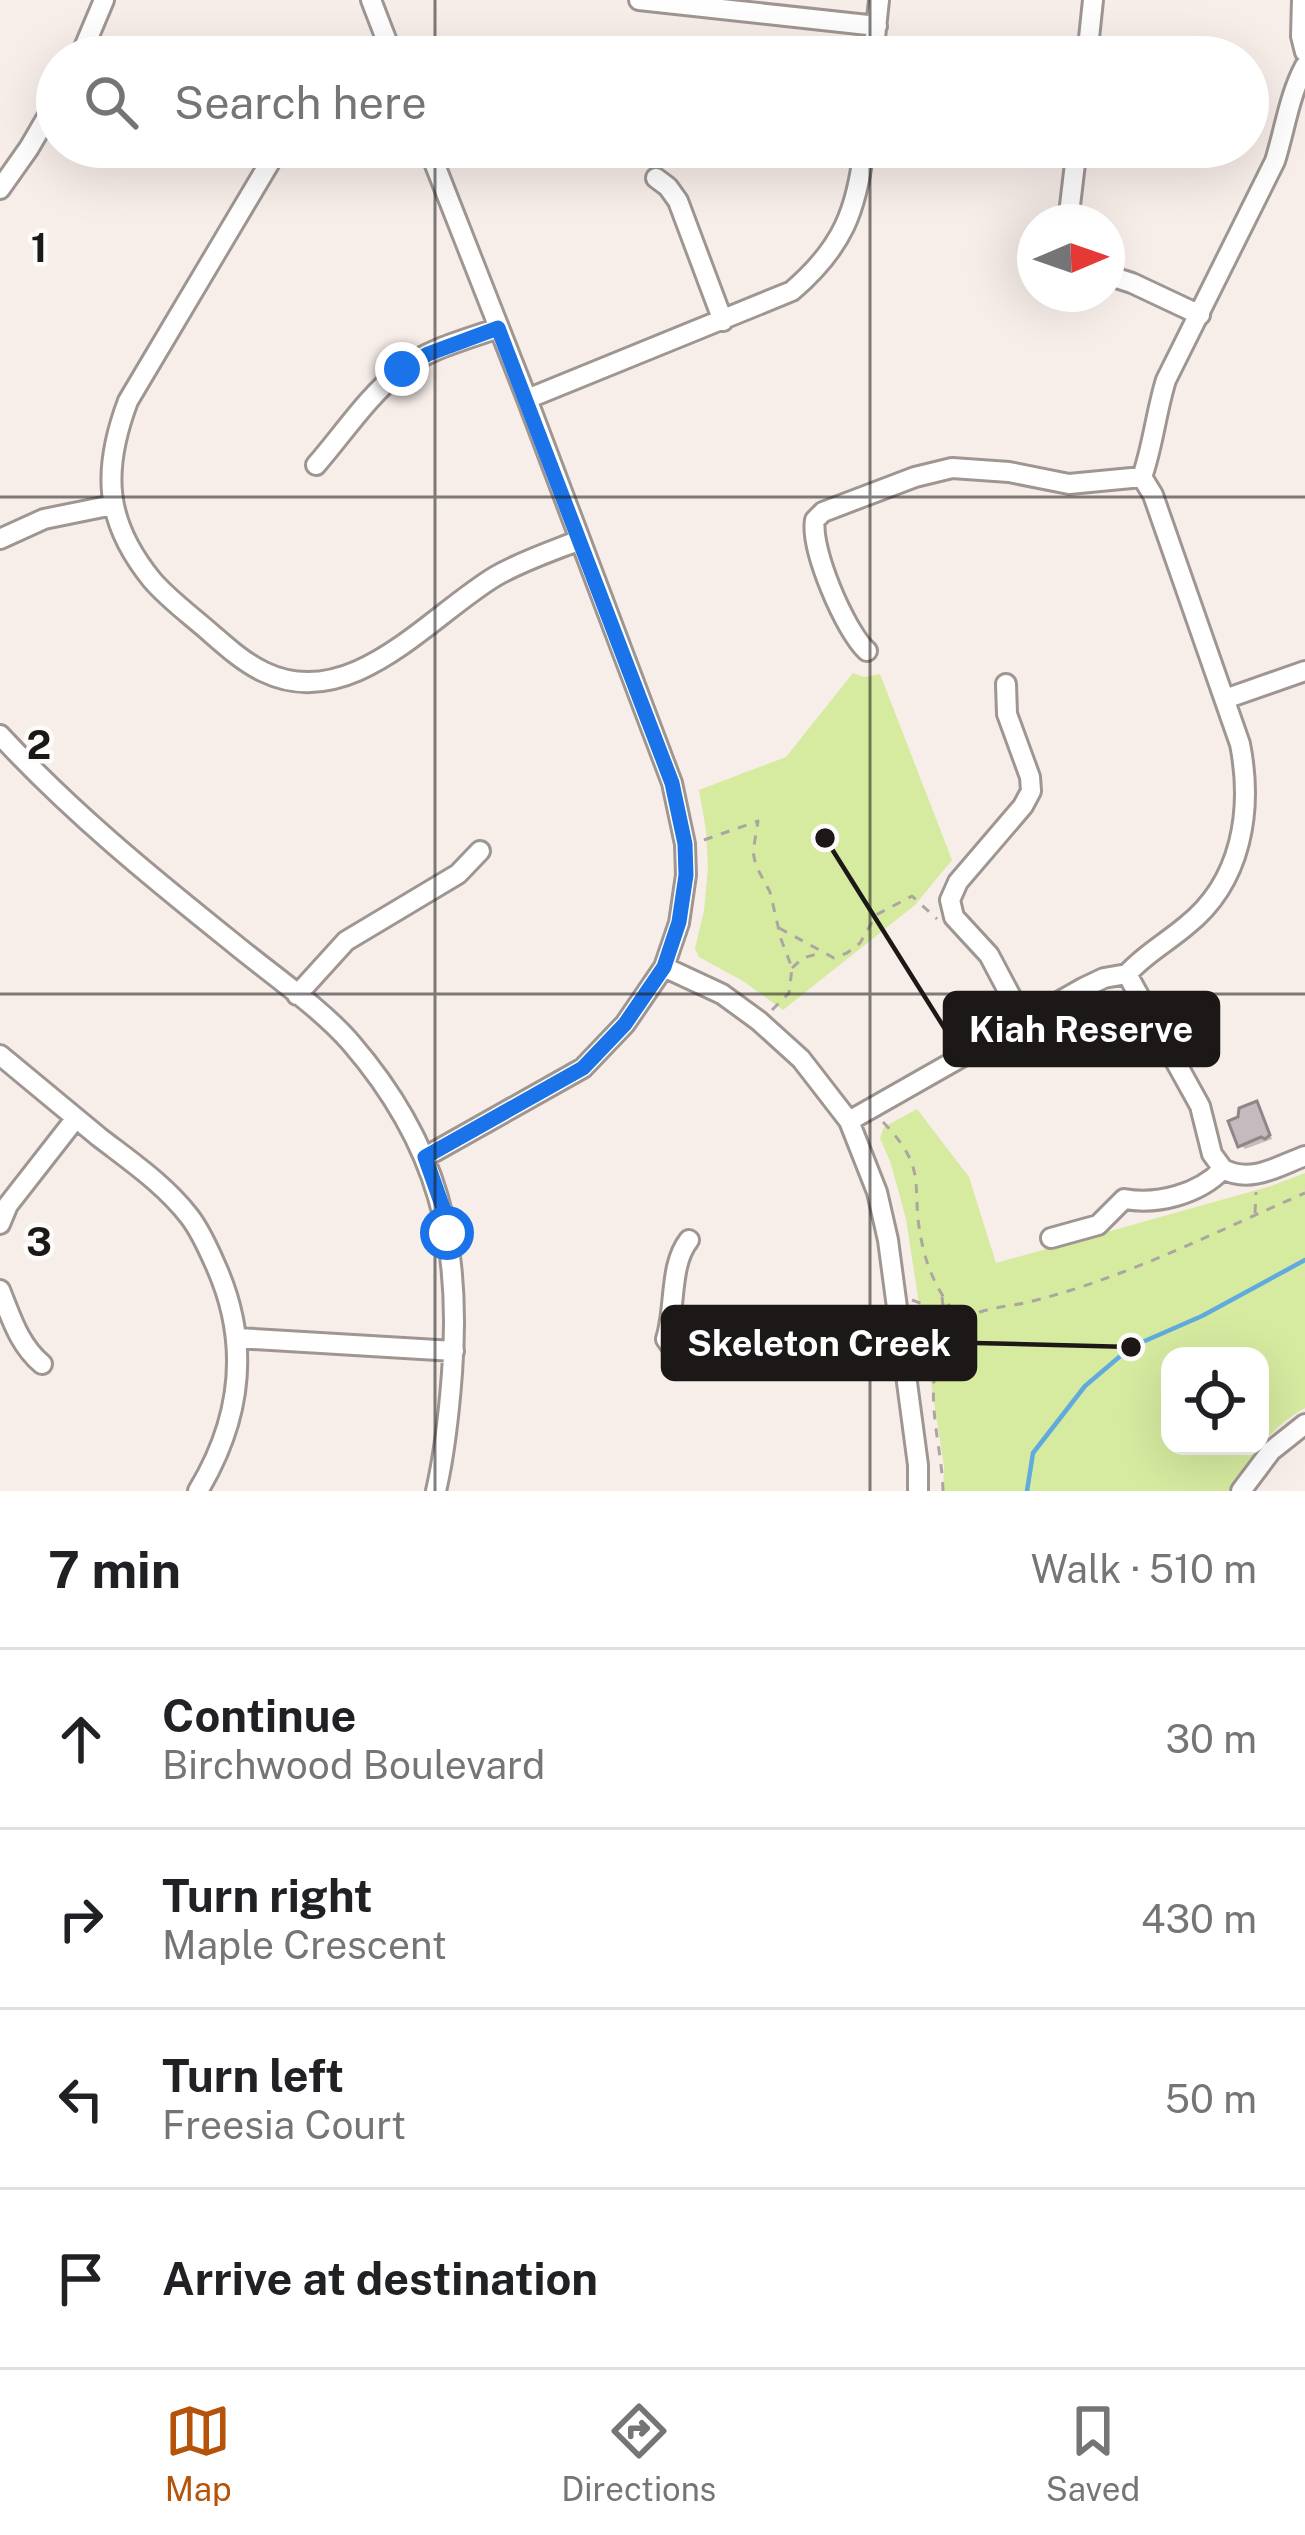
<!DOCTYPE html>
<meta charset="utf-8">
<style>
body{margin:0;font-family:"Public Sans",sans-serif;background:#f6f6f6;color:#202124}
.controls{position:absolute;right:36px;bottom:36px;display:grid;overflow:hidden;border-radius:24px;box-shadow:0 12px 48px #0002}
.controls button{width:108px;height:108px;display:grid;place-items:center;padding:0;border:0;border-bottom:3px solid #e0e0e0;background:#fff;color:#202124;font:60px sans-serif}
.compass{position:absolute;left:1017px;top:204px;width:108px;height:108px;border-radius:50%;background:#fff;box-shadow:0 12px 48px #0002;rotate:88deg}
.stop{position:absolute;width:36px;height:36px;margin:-27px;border:9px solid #1a73e8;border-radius:50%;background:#fff}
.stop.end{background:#1a73e8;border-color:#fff;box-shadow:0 3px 12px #0008}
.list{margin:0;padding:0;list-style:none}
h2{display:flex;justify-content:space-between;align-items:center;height:156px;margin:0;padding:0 48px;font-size:51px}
h2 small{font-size:39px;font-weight:400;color:#757577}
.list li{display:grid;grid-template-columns:78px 1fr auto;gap:36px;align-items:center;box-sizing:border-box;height:180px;padding:0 48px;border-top:3px solid #e0e0e0}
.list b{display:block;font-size:45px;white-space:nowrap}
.list p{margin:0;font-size:39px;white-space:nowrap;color:#757577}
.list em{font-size:39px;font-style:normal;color:#757577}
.icon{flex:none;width:66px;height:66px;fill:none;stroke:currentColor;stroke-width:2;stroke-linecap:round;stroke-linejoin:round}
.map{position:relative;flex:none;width:1305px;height:1491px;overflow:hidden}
.search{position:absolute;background:#fff;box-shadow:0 12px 48px #0002;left:36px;right:36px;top:36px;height:132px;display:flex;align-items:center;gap:30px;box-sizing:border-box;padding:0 42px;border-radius:66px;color:#757577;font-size:45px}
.sheet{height:876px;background:#fff}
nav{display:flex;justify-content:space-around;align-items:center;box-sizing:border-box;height:168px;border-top:3px solid #e0e0e0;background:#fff;font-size:33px;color:#757577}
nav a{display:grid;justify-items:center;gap:6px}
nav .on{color:#b45309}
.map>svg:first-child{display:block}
.green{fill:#d6eba0;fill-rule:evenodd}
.shadow{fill:#0003}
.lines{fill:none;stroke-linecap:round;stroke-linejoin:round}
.stream{stroke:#60aadd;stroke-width:4.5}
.building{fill:#c5bbbe;stroke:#8f8688;stroke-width:3}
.minor-casing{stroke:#9f9692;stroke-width:24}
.path{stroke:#ada5a2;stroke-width:3;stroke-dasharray:9 9;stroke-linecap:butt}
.minor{stroke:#fff;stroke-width:18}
.route{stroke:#1a73e8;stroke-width:15}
.grid{fill:none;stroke:#1c1817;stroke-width:3;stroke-opacity:0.55}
.grid-label{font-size:39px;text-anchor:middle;font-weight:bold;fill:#1c1817;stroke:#fefcfb;stroke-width:9;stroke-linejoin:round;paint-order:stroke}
.leader{fill:none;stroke:#1c1817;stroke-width:4.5}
.callout-dot{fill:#1c1817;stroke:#fefcfb;stroke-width:4.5}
.callout{fill:#1c1817;stroke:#1c1817;stroke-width:4.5}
.callout-label{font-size:36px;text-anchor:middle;font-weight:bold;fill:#fff}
</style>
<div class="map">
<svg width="1305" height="1491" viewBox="0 0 1305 1491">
<rect width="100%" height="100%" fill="#f7ede9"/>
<!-- green -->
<path class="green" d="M853 673 864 677 880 674 952 860 915 905 783 1010 743 981 699 957 695 948 704 911 708 867 706 830 699 790 786 757Z
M917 1109 969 1177 996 1263 1271 1186 1305 1173V1408C1271 1426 1249 1460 1228 1491H943L944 1467 906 1219 891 1164 880 1138 884 1127ZM1170 1356H1260V1446H1170Z"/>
<!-- shadow -->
<path class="shadow" d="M1260 1108 1272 1139 1245 1149 1241 1145V1119Z"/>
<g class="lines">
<!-- stream -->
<path class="stream" d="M1027 1491 1033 1453 1085 1386 1131 1347 1202 1316 1305 1260"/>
</g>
<!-- building -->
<path class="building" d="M1257 1101 1270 1135 1265 1139 1261 1137 1238 1147 1228 1121 1238 1117 1239 1108Z"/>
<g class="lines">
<defs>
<path id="minor" d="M371 0 393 57
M639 0 877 26
M1302 0 1301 36 1305 52
M80 57 104 0
M873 57 879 0
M1087 57 1093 0
M279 147 128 401C102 470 104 521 152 580 169 600 193 617 213 635 229 649 245 663 264 672 351 714 429 616 496 576 522 561 552 551 580 540
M656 178 668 187 678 201 723 321
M0 189 29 148 57 100
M1068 222 1077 147
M1107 275 1132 283 1200 315
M527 399 792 291C842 248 857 211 864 147
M316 465C343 434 368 396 400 371 427 349 465 340 498 328
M0 539 44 519 113 505
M867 651C845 631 810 549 815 520L823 512 915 477 952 468 1009 472 1069 484 1142 477
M1006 684 1007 714 1030 777 1031 791 1023 806 958 882 950 900 954 917 989 955 1025 1023
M1225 699 1305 671
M0 735C71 812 151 877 232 942 268 972 321 1008 351 1043 438 1144 462 1242 452 1373 449 1413 445 1452 436 1491
M664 967 722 994 759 1021 801 1059 849 1121 877 1192 888 1240 918 1465V1491
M1127 974 1200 1106 1212 1154 1223 1169
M297 995 346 941 458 874 480 851
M0 1055C33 1082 66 1110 99 1137 130 1161 164 1184 189 1216 200 1230 208 1248 215 1264 251 1343 242 1418 198 1491
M849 1121 1083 988 1104 978 1127 974C1145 954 1166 943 1186 926 1242 882 1253 810 1240 744L1153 495 1142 477C1153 446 1156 412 1166 380L1275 161C1285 129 1289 96 1305 66
M425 1157 583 1068 625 1024 664 967 679 923 686 875 685 844 672 783 527 399 428 147
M0 1224 8 1205 76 1118
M1051 1238 1098 1225 1124 1199C1158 1205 1199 1194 1223 1169 1251 1184 1278 1166 1305 1156
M689 1240C669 1265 676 1308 666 1339L673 1349 695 1344 788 1355 901 1340
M0 1290C11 1317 19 1345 42 1364
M237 1338 454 1351
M1241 1491 1271 1451 1305 1424"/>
</defs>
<!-- minor casing -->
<use href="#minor" class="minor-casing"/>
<!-- path -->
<path class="path" d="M704 840 758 821 753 852 756 866 770 892 781 939 792 968 789 993 772 1010
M779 928 834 958 847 953 860 943 876 915 912 896 937 919
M792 968 803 958 820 953
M883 1122C931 1172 909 1185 922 1243 928 1273 941 1296 959 1319
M1255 1213 1256 1192
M942 1297 945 1323
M912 1300 928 1306 949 1330
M943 1491C942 1441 919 1383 948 1336 966 1307 999 1309 1029 1302 1126 1278 1215 1232 1305 1193"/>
<!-- minor -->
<use href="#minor" class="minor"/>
</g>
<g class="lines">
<!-- route -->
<path class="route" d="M402 369 428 354 498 328 672 783 685 844 686 875 679 922 664 967 625 1024 583 1068 425 1157 443 1208 447 1233"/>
</g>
<!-- grid -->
<path class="grid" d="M435 0V57M870 0V57M435 147V1491M870 147V1491M0 497H1305M0 994H1305"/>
<g class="grid-label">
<text x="39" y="262">1</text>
<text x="39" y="759">2</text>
<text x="39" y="1256">3</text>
</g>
<!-- callouts -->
<path class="leader" d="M825 838L945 1029M1131 1347L975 1343"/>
<g class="callout-dot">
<circle cx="825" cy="838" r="12"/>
<circle cx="1131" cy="1347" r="12"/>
</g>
<g class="callout">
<rect x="945" y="993" width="273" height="72" rx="12"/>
<rect x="663" y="1307" width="312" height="72" rx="12"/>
</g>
<g class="callout-label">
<text x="1081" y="1042">Kiah Reserve</text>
<text x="819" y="1356">Skeleton Creek</text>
</g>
</svg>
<div class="controls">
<button><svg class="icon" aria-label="locate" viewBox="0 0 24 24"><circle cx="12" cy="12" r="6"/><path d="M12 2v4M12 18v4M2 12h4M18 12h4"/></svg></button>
</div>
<svg class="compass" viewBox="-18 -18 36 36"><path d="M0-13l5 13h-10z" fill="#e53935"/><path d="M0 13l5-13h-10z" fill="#757577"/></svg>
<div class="stop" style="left:447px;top:1233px"></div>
<div class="stop end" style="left:402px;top:369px"></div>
<div class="search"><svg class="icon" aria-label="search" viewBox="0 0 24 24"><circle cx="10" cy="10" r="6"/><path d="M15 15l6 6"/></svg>Search here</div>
</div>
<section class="sheet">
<h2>7 min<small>Walk · 510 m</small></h2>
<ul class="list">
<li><svg class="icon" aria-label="ahead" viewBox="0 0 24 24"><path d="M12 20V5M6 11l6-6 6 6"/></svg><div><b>Continue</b><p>Birchwood Boulevard</p></div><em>30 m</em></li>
<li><svg class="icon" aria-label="right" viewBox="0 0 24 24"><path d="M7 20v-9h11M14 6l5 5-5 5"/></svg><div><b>Turn right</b><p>Maple Crescent</p></div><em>430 m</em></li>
<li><svg class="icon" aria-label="left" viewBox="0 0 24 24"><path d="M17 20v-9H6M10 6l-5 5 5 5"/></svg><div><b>Turn left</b><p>Freesia Court</p></div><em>50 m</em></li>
<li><svg class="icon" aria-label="arrive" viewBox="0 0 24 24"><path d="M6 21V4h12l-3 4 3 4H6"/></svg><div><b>Arrive at destination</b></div></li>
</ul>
</section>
<nav>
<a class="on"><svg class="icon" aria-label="map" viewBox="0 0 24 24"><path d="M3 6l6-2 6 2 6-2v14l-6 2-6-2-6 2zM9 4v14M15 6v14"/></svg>Map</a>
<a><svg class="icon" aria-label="directions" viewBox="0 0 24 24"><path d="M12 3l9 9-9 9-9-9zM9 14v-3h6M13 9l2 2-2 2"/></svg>Directions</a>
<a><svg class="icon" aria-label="saved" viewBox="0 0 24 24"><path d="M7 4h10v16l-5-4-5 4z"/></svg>Saved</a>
</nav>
